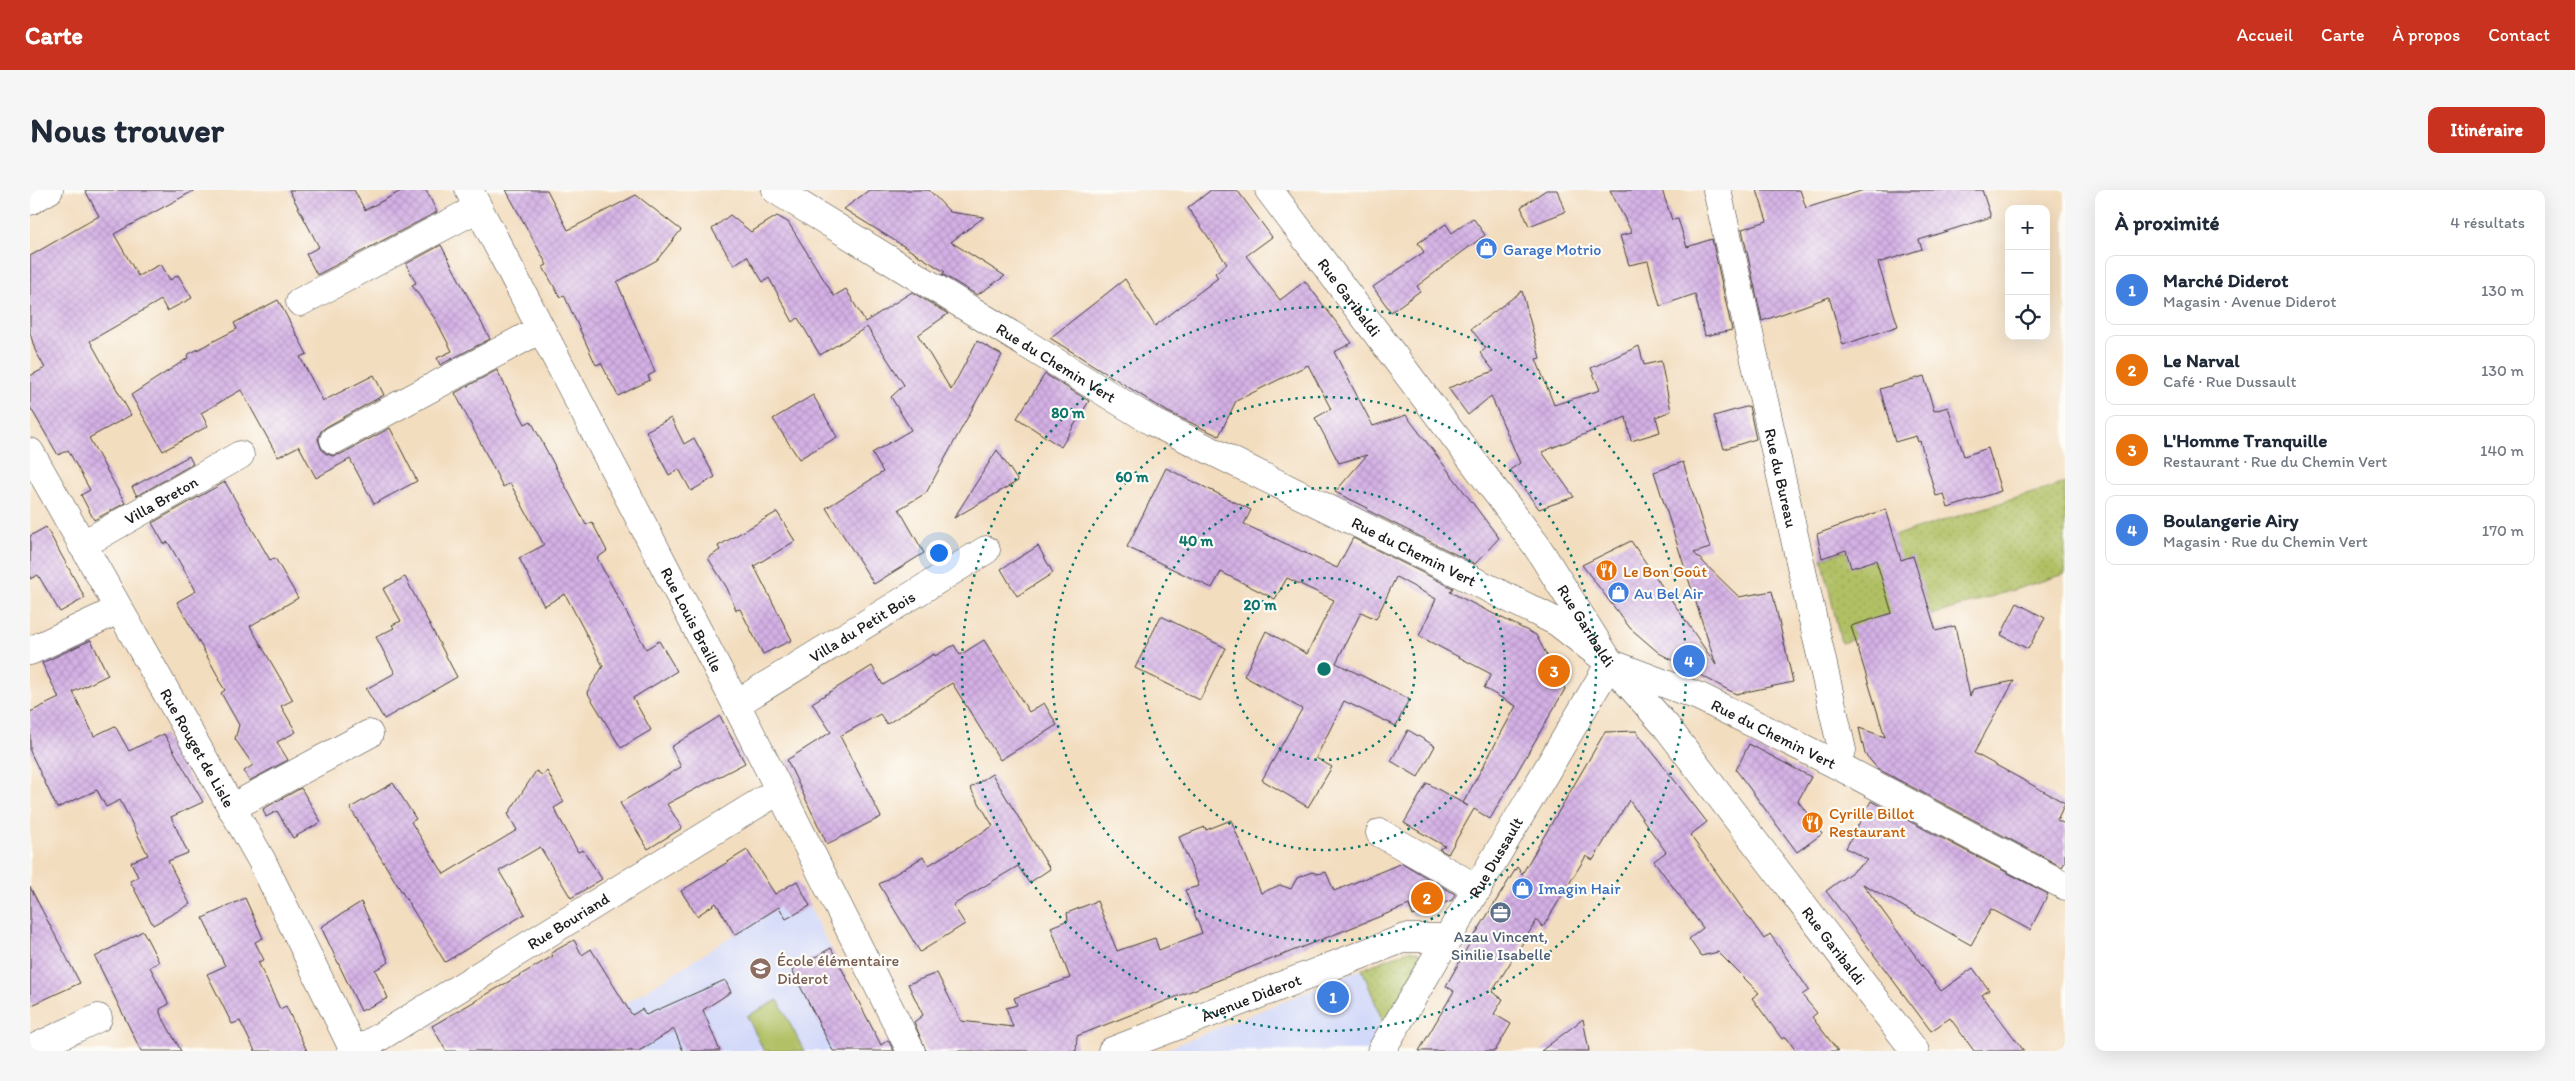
<!DOCTYPE html>
<html lang="fr">
<meta charset="utf-8">
<style>
body{margin:0;font-family:Itim,sans-serif;background:#f6f6f7;color:#1f2937}
.controls{position:absolute;right:15px;top:15px;display:grid;overflow:hidden;border-radius:10px;box-shadow:0 5px 20px #0002}
.controls button{width:45px;height:45px;display:grid;place-items:center;padding:0;border:0;border-bottom:1px solid #e0e1e3;background:#fff;color:#1f2937;font:25px sans-serif}
.you{position:absolute;left:908px;top:362px;width:18px;height:18px;margin:-12px;border:4px solid #fff;border-radius:50%;background:#1a73e8;box-shadow:0 0 0 8px #1a73e833}
.badge{display:grid;place-items:center;width:32px;height:32px;border-radius:50%;background:#c8321e;color:#fff;font-size:16px;font-weight:700}
.pin{position:absolute;translate:-50% -50%;border:2px solid #fff;box-shadow:0 1px 5px #0006}
.list{margin:0;padding:0;list-style:none}
h2{display:flex;justify-content:space-between;align-items:center;height:65px;margin:0;padding:0 20px;font-size:21px}
h2 small{font-size:16px;font-weight:400;color:#747a83}
.list li{display:grid;grid-template-columns:32px 1fr auto;gap:15px;align-items:center;box-sizing:border-box;height:70px;margin:0 10px 10px;padding:0 10px;border:1px solid #e0e1e3;border-radius:10px}
.list b{display:block;font-size:19px;white-space:nowrap}
.list p{margin:0;font-size:16px;white-space:nowrap;color:#747a83}
.list em{font-size:16px;font-style:normal;color:#747a83}
.icon{flex:none;width:28px;height:28px;fill:none;stroke:currentColor;stroke-width:2;stroke-linecap:round;stroke-linejoin:round}
.map{position:relative;flex:none;width:2035px;height:861px;overflow:hidden;border-radius:10px}
header{display:flex;align-items:center;gap:30px;box-sizing:border-box;height:70px;padding:0 25px;background:#c8321e;color:#fff}
header strong{font-size:24px}
nav{display:flex;gap:28px;margin-inline-start:auto;font-size:18px}
.intro{display:flex;align-items:center;justify-content:space-between;box-sizing:border-box;height:120px;padding:0 30px}
h1{margin:0;font-size:35px}
.button{padding:12px 22px;border-radius:10px;background:#c8321e;color:#fff;font-size:18px;font-weight:700}
main{display:flex;gap:30px;padding:0 30px}
aside{flex:1;background:#fff;border-radius:10px;box-shadow:0 5px 20px #0002}
.map>svg:first-child{display:block}
.built{fill:#d3d9f9}
.grass{fill:#b0c063;stroke:#666e40}
.garden{fill:url(#garden-dots);stroke:#666e40}
.building{fill:url(#building-cross-hatch)}
.lines{fill:none;stroke-linecap:round;stroke-linejoin:round}
.minor-casing{stroke:#3c3934;stroke-width:29}
.minor{stroke:#fff;stroke-width:28}
.ring{fill:none;stroke:#0f766e;stroke-width:2.5;stroke-dasharray:2.5 5}
.labels{text-anchor:middle;dominant-baseline:central;stroke-width:4.5;stroke-linejoin:round;paint-order:stroke}
.shop-label{font-size:16px;fill:#366cbe;stroke:#fdfcf7;text-anchor:start}
.street-label{font-size:16px;fill:#1c1c1c;stroke:#fdfcf7}
.food-label{font-size:16px;fill:#c56008;stroke:#fdfcf7;text-anchor:start}
.service-label{font-size:16px;fill:#4e5e75;stroke:#fdfcf7}
.education-label{font-size:16px;fill:#785e54;stroke:#fdfcf7;text-anchor:start}
.centre{fill:#0f766e;stroke:#fdfcf7;stroke-width:2.5}
.ring-label{font-size:15px;text-anchor:middle;font-weight:bold;fill:#0f766e;stroke:#fdfcf7;stroke-width:4.5;stroke-linejoin:round;paint-order:stroke}
</style>
<header>
<strong>Carte</strong>
<nav><a>Accueil</a><a>Carte</a><a>À propos</a><a>Contact</a></nav>
</header>
<div class="intro"><h1>Nous trouver</h1><a class="button">Itinéraire</a></div>
<main>
<div class="map">
<svg width="2035" height="861" viewBox="0 0 2035 861">
<defs>
<pattern id="garden-dots" width="8" height="8" patternUnits="userSpaceOnUse" patternTransform="scale(1.25)"><rect width="8" height="8" fill="#b0c063"/><path d="M2 2h.1M6 6h.1" fill="none" stroke="#97a455" stroke-width="1.8" stroke-linecap="round"/></pattern>
<pattern id="building-cross-hatch" width="8" height="8" patternUnits="userSpaceOnUse" patternTransform="scale(1.25)"><rect width="8" height="8" fill="#d4b0e5"/><path d="M0 0l8 8M0 8l8-8" fill="none" stroke="#b597c4"/></pattern>
</defs>
<rect width="100%" height="100%" fill="#fdfcf7"/>
<filter id="ink" filterUnits="userSpaceOnUse"><feTurbulence type="fractalNoise" baseFrequency=".02" numOctaves="2"/><feDisplacementMap in="SourceGraphic" scale="10" xChannelSelector="R" yChannelSelector="G"/><feConvolveMatrix kernelMatrix="1 2 1 2 8 2 1 2 1" color-interpolation-filters="sRGB"/></filter>
<filter id="wash" filterUnits="userSpaceOnUse"><feTurbulence type="fractalNoise" baseFrequency=".0096" numOctaves="4" result="noise"/><feDisplacementMap in="SourceGraphic" scale="20" xChannelSelector="R" yChannelSelector="G"/><feGaussianBlur stdDeviation="1.12" result="paint"/><feColorMatrix in="noise" values="0 0 0 0 0 0 0 0 0 0 0 0 0 0 0 0 0 1.4 0 .05"/><feComposite in="paint" operator="in"/></filter>
<g filter="url(#wash)">
<rect width="100%" height="100%" fill="#f3ddbf"/>
<!-- built -->
<path class="built" d="M772 703 854 861H520L747 718Z
M1332 779 1354 835 1338 861H1132Z"/>
<!-- grass -->
<path class="grass" d="M748 810 774 861H734L717 826Z"/>
<!-- garden -->
<path class="garden" d="M2035 293V384L1811 453 1792 368Z
M1381 760 1389 763 1391 769 1354 835 1332 779Z"/>
<g id="blocks">
<!-- building -->
<path class="building" d="M55 0H165L84 44 108 86 131 74 140 90 148 85 162 108 137 121 131 110 60 151 101 225 59 248 95 313 64 330 51 305 60 300 38 260 28 265 0 217V186L15 178 5 160 0 143V66L69 26Z
M259 0H324L335 20 373 0H396L407 22 287 85 276 64 289 57Z
M476 0H517L538 40 606 5 651 40 627 70 587 92 625 182 618 186 620 190 588 206 571 173 566 175 534 105 530 107 513 77 517 75Z
M839 0H899L920 22 954 27 921 52 975 86 947 105 912 84 915 82 814 19Z
M1181 0H1207L1242 47 1216 66 1250 110 1275 91 1322 153 1304 162 1343 236 1376 225 1469 348 1445 374 1337 320 1338 318 1305 302 1337 265 1309 273 1285 228 1301 219 1278 175 1206 211 1189 246 1138 222 1020 148 1095 89 1125 136 1188 88 1185 83 1197 74 1158 18Z
M1516 0H1527L1535 22 1499 36 1491 17Z
M1580 0H1632L1642 30 1648 29 1657 57 1682 49 1702 140 1675 146 1665 104 1630 116 1618 71 1599 75 1590 46 1602 43Z
M1727 0H1770L1776 18 1834 0H1952L1961 27 1889 50 1892 59 1848 73 1868 136 1813 155 1799 107 1732 131 1712 39 1737 31Z
M700 25 721 42 747 26 758 32 804 106 816 99 835 132 882 102 918 124 888 145 921 200 947 151 972 165 896 303 869 319 894 363 844 394 796 318 853 282 842 263 881 240 861 207 874 195 837 137 790 165 768 128 763 132 739 88 733 92 717 66 704 75 682 39Z
M1443 28 1455 45 1387 96 1390 101 1361 122 1343 97 1394 62 1388 53 1416 34 1422 43Z
M411 55 460 149 410 175 407 168 422 161 407 132 382 95 386 93 376 74Z
M1492 101 1510 168 1506 169 1524 215 1570 200 1561 178 1609 156 1614 175 1631 171 1641 221 1626 227 1630 242 1601 251 1596 227 1512 262 1544 307 1509 319 1480 280 1490 273 1461 206 1438 225 1418 198 1464 181 1450 163 1456 158 1441 139Z
M248 110 277 164 270 167 293 211 344 185 354 205 296 237 291 241 288 249 291 258 295 263 303 266 311 264 360 238 387 291 344 314 320 269 286 288 269 256 248 267 211 200 171 223 178 236 133 261 101 205 158 168 157 165 207 139 204 133Z
M467 180 495 234 501 231 556 335 562 332 577 361 567 368 616 459 629 451 647 481 603 508 621 540 591 558 557 502 573 476 535 404 514 416 489 368 514 355 480 293 473 297 425 203Z
M1015 184 1059 211 1031 257 987 228Z
M1894 186 1904 221 1918 217 1934 266 1958 258 1971 301 1918 318 1914 304 1906 306 1890 251 1888 252 1886 246 1865 252 1850 199Z
M783 205 807 247 769 269 743 229Z
M1719 216 1726 249 1694 259 1684 226Z
M641 228 654 254 664 248 685 287 661 301 649 279 639 285 616 241Z
M967 260 988 291 924 328Z
M159 266 163 274 107 306 102 297Z
M1653 272 1680 358 1664 363 1709 407 1742 401 1763 492 1706 504 1629 463 1600 438 1552 375 1601 351 1686 475 1624 282Z
M1136 278 1221 320 1214 334 1307 378 1323 348 1423 398 1420 402 1506 445 1535 499 1460 629 1444 619 1418 664 1409 659 1415 656 1374 633 1397 593 1438 616 1433 613 1486 516 1454 498 1461 484 1389 446 1406 409 1366 387 1346 429 1331 422 1306 473 1379 509 1366 536 1314 511 1286 568 1302 577 1278 617 1232 590 1272 519 1214 486 1236 441 1277 464 1304 410 1257 388 1245 409 1191 382 1182 398 1097 357Z
M195 292 240 370 245 368 268 408 220 436 263 510 251 516 266 542 247 552 258 570 219 591 214 581 223 575 205 549 209 535 191 503 195 500 188 489 189 488 147 412 166 401 138 352 134 354 122 333Z
M1856 319 1871 370 1883 366 1906 441 1925 436 1940 506 1943 499 1984 491 1944 563 2035 613 2027 630 2035 634V672L2032 677 1848 579 1835 564 1829 538 1855 547 1821 436 1862 423 1846 370 1821 378 1816 360 1792 368 1787 344Z
M747 322 765 351 724 376 762 450 733 464 710 419 706 420 697 398 678 368 690 360 688 356Z
M16 337 55 408 30 422 8 385 0 389V346Z
M1008 356 1023 383 987 406 971 379Z
M375 387 427 487 354 529 336 499 365 483 346 447 364 438 362 435 371 431 353 399Z
M1987 413 2015 428 1998 459 1971 445Z
M1131 426 1196 458 1170 510 1105 478Z
M61 450 78 485 43 502 64 546 85 536 99 561 134 544 173 612 141 627 158 663 138 671 160 714 123 735 100 691 108 687 101 672 118 665 90 610 76 617 67 600 27 618 0 561V522L29 508 12 473Z
M954 450 999 522 1014 513 1027 535 970 570 922 493 857 534 850 524 810 546 851 627 797 654 757 570 801 542 782 513 842 476 853 495 904 464 905 466 924 455 930 465Z
M690 526 715 573 637 614 652 638 618 659 590 613 651 577 641 557Z
M1378 540 1405 556 1388 587 1361 571Z
M1606 541 1677 632 1660 645 1734 749 1740 744 1779 800 1772 805 1787 823 1782 827 1808 861H1766L1756 847 1752 849 1722 808 1729 803 1688 762 1671 766 1659 749 1673 738 1624 671 1636 662 1599 610 1563 670 1556 666 1513 737 1507 730 1462 802 1473 809 1464 824 1481 834 1465 861H1389L1424 801 1416 796 1437 758 1487 677 1492 684 1575 542Z
M1719 554 1781 587 1768 611 1792 644 1767 662 1706 580Z
M506 581 512 585 517 581 534 612 524 618 548 662 553 660 572 689 541 708 510 657 469 681 495 724 415 772 320 618 363 593 386 629 381 632 414 684 487 640 478 624Z
M962 584 1020 679 999 693 988 676 923 715 935 734 890 762 849 694 893 667 899 675 963 636 940 598Z
M271 598 291 632 263 648 247 621 236 627 233 619Z
M1841 611 2018 704 2000 740 1961 719 1941 755 1833 694 1911 801 1943 778 1959 800 1952 805 1994 861H1944L1920 828 1901 841 1796 701 1838 670 1816 658Z
M1201 630 1231 703 1250 695 1261 699 1267 688 1282 682 1288 684 1296 682 1304 701 1372 673 1425 704 1422 710 1383 726 1379 715 1047 846 1046 861H896L884 832 893 825 878 794 907 783 931 831 983 837 976 818 987 815 984 808 1040 788 1021 737 1038 730 1037 723 1067 711 1087 761 1125 748 1129 760 1172 743 1155 700 1169 696 1149 647 1175 637 1176 640Z
M717 660 745 704 767 691 780 716 756 729 749 717 705 745 686 713 667 726 651 701Z
M0 697 50 793 0 816Z
M215 708 233 748 225 752 234 770 228 772 250 819 256 816 277 861H225L210 831 202 834 177 784 195 776 173 728Z
M331 712 359 772 345 780 358 808 331 821 291 737Z
M113 741 129 772 120 777 139 814 130 819V823L151 861H111L65 767Z
M544 750 552 765 561 759 602 825 612 819 616 825 695 790 701 802 673 820 690 861H653L644 839 609 861H416L402 836 523 766 521 763Z
M801 758 851 855 858 850 864 861H803L762 780Z
M1553 829 1559 861H1511Z"/>
</g>
</g>
<g filter="url(#ink)">
<use href="#blocks" fill-opacity="0" stroke="#3c3934" stroke-width="1"/>
<g class="lines">
<defs>
<g id="minor">
<path id="s1" d="M439 0 706 514 881 861"/>
<path id="s2" d="M746 0 1123 232 1527 432 1580 473 1670 507 1807 575 2035 696"/>
<path id="s3" d="M1239 0 1506 355 1580 473 1636 536 1885 861"/>
<path id="s4" d="M1687 0 1812 560 1807 575"/>
<path d="M0 11 19 0"/>
<path d="M270 112 448 18"/>
<path d="M304 250 511 139"/>
<path id="s5" d="M0 262 232 671 324 861"/>
<path id="s6" d="M52 355 210 265"/>
<path d="M0 461 88 420"/>
<path id="s7" d="M706 514 956 360"/>
<path d="M201 618 339 544"/>
<path d="M1350 643 1448 699"/>
<path d="M0 860 68 828"/>
<path id="s8" d="M327 861 748 601"/>
<path id="s9" d="M1082 861 1375 748H1419"/>
<path id="s10" d="M1351 861 1580 473"/>
</g>
</defs>
<!-- minor casing -->
<use href="#minor" class="minor-casing"/>
<!-- minor -->
<use href="#minor" class="minor"/>
</g>
</g>
<!-- distance rings -->
<g class="ring">
<circle cx="1294" cy="479" r="91"/>
<circle cx="1294" cy="479" r="181"/>
<circle cx="1294" cy="479" r="272"/>
<circle cx="1294" cy="479" r="362"/>
</g>
<!-- icons -->
<defs>
<symbol id="shop-disc" viewBox="-11 -11 22 22"><circle r="9.5" fill="#3f7fe0" stroke="#fdfcf7"/><path d="M-5-2.5h2.3a2.7 3.5 0 0 1 5.4 0H5L5.5 6h-11ZM-1.5-2.5h3a1.5 2.3 0 0 0-3 0Z" fill="#fff"/></symbol>
<symbol id="restaurant-disc" viewBox="-11 -11 22 22"><circle r="9.5" fill="#e8710a" stroke="#fdfcf7"/><path d="M-5-6h1v4h1v-4h1v4h1v-4h1v5L-1.5 .5V6h-2V.5L-5-1ZM5-6V6H3V1.5H1.5Q1.5-4 5-6Z" fill="#fff"/></symbol>
<symbol id="office-disc" viewBox="-11 -11 22 22"><circle r="9.5" fill="#5c6f8a" stroke="#fdfcf7"/><path d="M-6-3h4V-5.5h4V-3h4V5H-6ZM-1-4.5V-3h2v-1.5ZM-6 0V1H6V0Z" fill="#fff"/></symbol>
<symbol id="school-disc" viewBox="-11 -11 22 22"><circle r="9.5" fill="#8d6e63" stroke="#fdfcf7"/><path d="M0-5L7-2L0 1L-7-2ZM-4 1L0 2.5L4 1V4Q0 6-4 4Z" fill="#fff"/></symbol>
</defs>
<g fill-rule="evenodd">
<use href="#shop-disc" x="1444" y="46" width="25" height="25"/>
<use href="#restaurant-disc" x="1564" y="368" width="25" height="25"/>
<use href="#shop-disc" x="1576" y="390" width="25" height="25"/>
<use href="#restaurant-disc" x="1770" y="620" width="25" height="25"/>
<use href="#shop-disc" x="1480" y="686" width="25" height="25"/>
<use href="#office-disc" x="1458" y="710" width="25" height="25"/>
<use href="#school-disc" x="718" y="766" width="25" height="25"/>
</g>
<g class="labels">
<!-- shop labels -->
<g class="shop-label">
<text x="1473" y="59">Garage Motrio</text>
<text x="1604" y="403">Au Bel Air</text>
<text x="1508" y="698">Imagin Hair</text>
</g>
<!-- street labels -->
<g class="street-label">
<text stroke="none"><textPath href="#s3" startOffset="134">Rue Garibaldi</textPath></text>
<text stroke="none"><textPath href="#s2" startOffset="329">Rue du Chemin Vert</textPath></text>
<text stroke="none"><textPath href="#s4" startOffset="295">Rue du Bureau</textPath></text>
<text stroke="none"><textPath href="#s6" startOffset="91">Villa Breton</textPath></text>
<text stroke="none"><textPath href="#s2" startOffset="734">Rue du Chemin Vert</textPath></text>
<text stroke="none"><textPath href="#s1" startOffset="484">Rue Louis Braille</textPath></text>
<text stroke="none"><textPath href="#s3" startOffset="539">Rue Garibaldi</textPath></text>
<text stroke="none"><textPath href="#s7" startOffset="148">Villa du Petit Bois</textPath></text>
<text stroke="none"><textPath href="#s2" startOffset="1139">Rue du Chemin Vert</textPath></text>
<text stroke="none"><textPath href="#s5" startOffset="340">Rue Rouget de Lisle</textPath></text>
<text stroke="none"><textPath href="#s10" startOffset="225">Rue Dussault</textPath></text>
<text stroke="none"><textPath href="#s8" startOffset="248">Rue Bouriand</textPath></text>
<text stroke="none"><textPath href="#s3" startOffset="944">Rue Garibaldi</textPath></text>
<text stroke="none"><textPath href="#s9" startOffset="149">Avenue Diderot</textPath></text>
</g>
<!-- food labels -->
<g class="food-label">
<text x="1593" y="381">Le Bon Goût</text>
<text x="1799" y="623">Cyrille Billot<tspan x="1799" dy="18">Restaurant</tspan></text>
</g>
<!-- service labels -->
<g class="service-label">
<text x="1471" y="746">Azau Vincent,<tspan x="1471" dy="18">Sinilie Isabelle</tspan></text>
</g>
<!-- education labels -->
<g class="education-label">
<text x="747" y="770">École élémentaire<tspan x="747" dy="18">Diderot</tspan></text>
</g>
</g>
<circle cx="1294" cy="479" r="8" class="centre"/>
<g class="ring-label">
<text x="1038" y="228">80 m</text>
<text x="1102" y="292">60 m</text>
<text x="1166" y="356">40 m</text>
<text x="1230" y="420">20 m</text>
</g>
</svg>
<div class="controls">
<button>+</button>
<button>−</button>
<button><svg class="icon" aria-label="locate" viewBox="0 0 24 24"><circle cx="12" cy="12" r="6"/><path d="M12 2v4M12 18v4M2 12h4M18 12h4"/></svg></button>
</div>
<div class="you"></div>
<div class="pin badge" style="left:1303px;top:807px;background:#3f7fe0">1</div>
<div class="pin badge" style="left:1397px;top:708px;background:#e8710a">2</div>
<div class="pin badge" style="left:1524px;top:481px;background:#e8710a">3</div>
<div class="pin badge" style="left:1659px;top:471px;background:#3f7fe0">4</div>
</div>
<aside>
<h2>À proximité<small>4 résultats</small></h2>
<ul class="list">
<li><span class="badge" style="background:#3f7fe0">1</span><div><b>Marché Diderot</b><p>Magasin · Avenue Diderot</p></div><em>130 m</em></li>
<li><span class="badge" style="background:#e8710a">2</span><div><b>Le Narval</b><p>Café · Rue Dussault</p></div><em>130 m</em></li>
<li><span class="badge" style="background:#e8710a">3</span><div><b>L'Homme Tranquille</b><p>Restaurant · Rue du Chemin Vert</p></div><em>140 m</em></li>
<li><span class="badge" style="background:#3f7fe0">4</span><div><b>Boulangerie Airy</b><p>Magasin · Rue du Chemin Vert</p></div><em>170 m</em></li>
</ul>
</aside>
</main>
